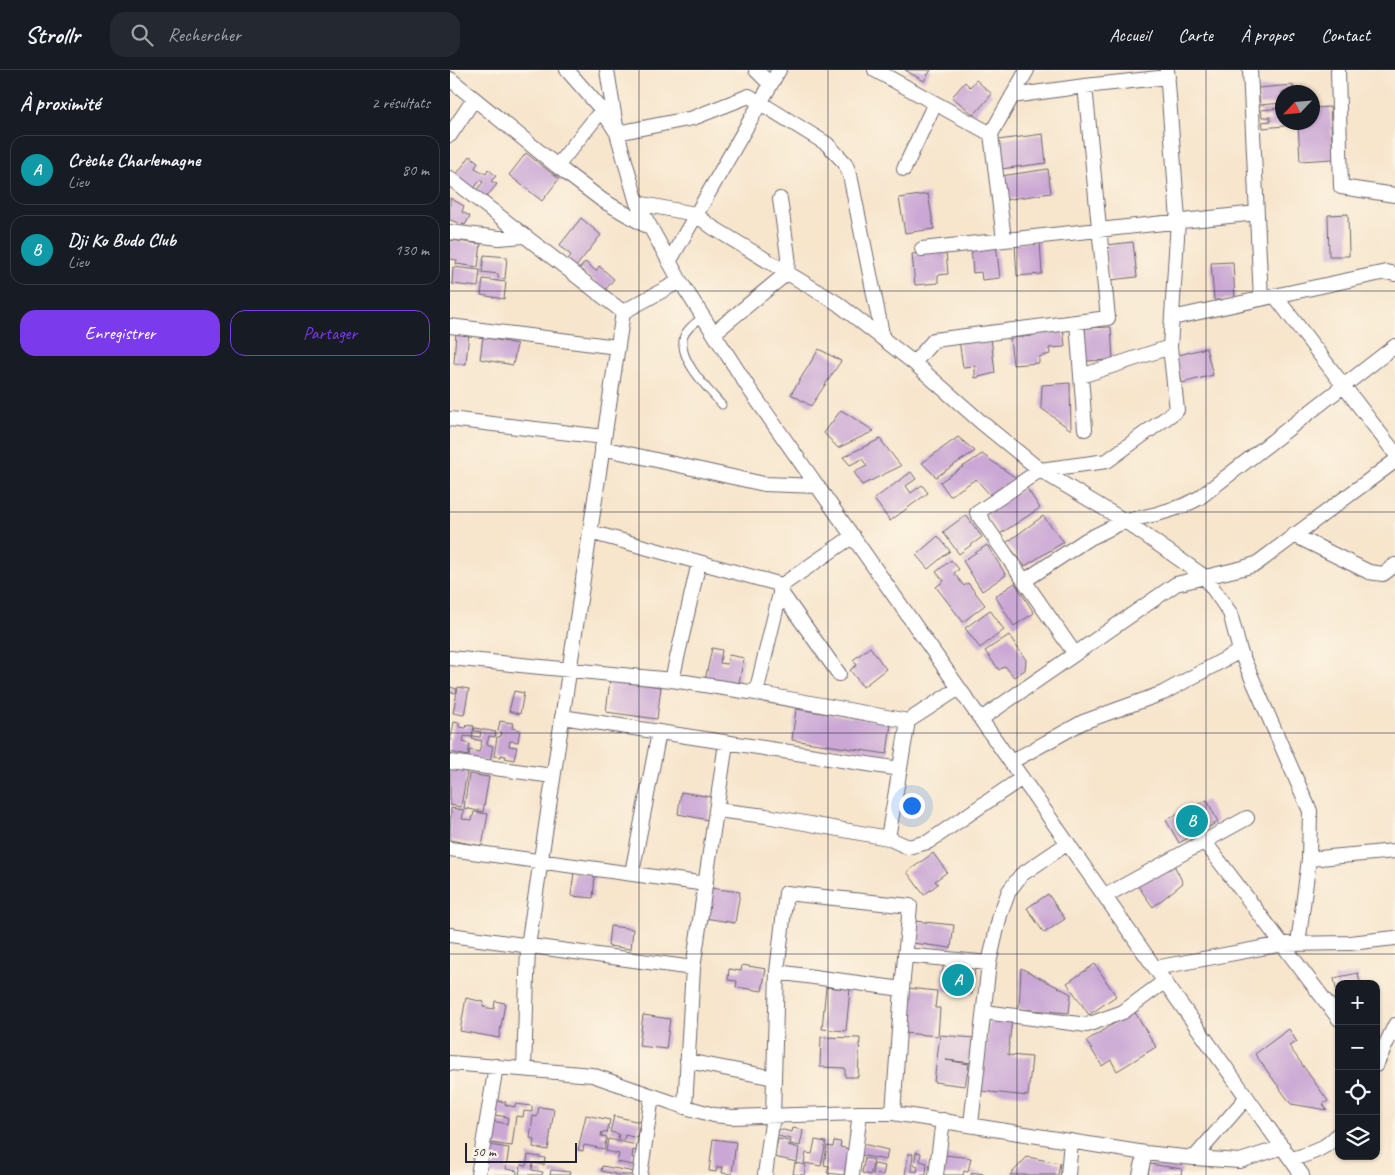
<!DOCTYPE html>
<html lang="fr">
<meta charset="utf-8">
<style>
body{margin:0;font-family:Caveat,sans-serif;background:#242831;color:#f1f3f6}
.controls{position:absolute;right:15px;bottom:15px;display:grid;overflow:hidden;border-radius:10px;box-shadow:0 1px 4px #0004}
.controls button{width:45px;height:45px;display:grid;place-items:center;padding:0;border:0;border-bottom:1px solid #363941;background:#171b24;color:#f1f3f6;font:25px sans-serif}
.compass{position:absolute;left:825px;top:15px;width:45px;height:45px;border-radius:50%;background:#171b24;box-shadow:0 1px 4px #0004;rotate:244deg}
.scale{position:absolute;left:15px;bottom:12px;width:112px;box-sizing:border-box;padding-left:5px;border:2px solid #22223b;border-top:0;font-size:14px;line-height:18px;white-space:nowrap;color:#22223b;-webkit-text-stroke:4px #fcf5e5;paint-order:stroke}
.you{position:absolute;left:461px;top:735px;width:18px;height:18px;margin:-12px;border:4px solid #fff;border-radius:50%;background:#1a73e8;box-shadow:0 0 0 8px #1a73e833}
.badge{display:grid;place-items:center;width:32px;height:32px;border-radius:50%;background:#7c3aed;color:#fff;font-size:16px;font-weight:700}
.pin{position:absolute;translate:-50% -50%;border:2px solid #fff;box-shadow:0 1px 5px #0006}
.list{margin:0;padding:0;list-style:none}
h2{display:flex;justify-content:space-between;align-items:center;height:65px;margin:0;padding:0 20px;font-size:21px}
h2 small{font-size:16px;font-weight:400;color:#9ea1a6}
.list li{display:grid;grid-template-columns:32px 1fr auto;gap:15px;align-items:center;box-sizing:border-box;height:70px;margin:0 10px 10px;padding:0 10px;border:1px solid #363941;border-radius:15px}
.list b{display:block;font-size:19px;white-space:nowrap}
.list p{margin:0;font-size:16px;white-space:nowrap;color:#9ea1a6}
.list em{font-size:16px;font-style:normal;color:#9ea1a6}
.actions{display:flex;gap:10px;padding:15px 20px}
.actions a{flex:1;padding:11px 0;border:1px solid #7c3aed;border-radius:15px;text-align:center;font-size:18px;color:#7c3aed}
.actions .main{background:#7c3aed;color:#fff}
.icon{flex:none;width:28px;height:28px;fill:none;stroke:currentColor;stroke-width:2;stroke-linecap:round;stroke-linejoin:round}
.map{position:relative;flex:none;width:945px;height:1105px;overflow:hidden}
header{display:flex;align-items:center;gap:30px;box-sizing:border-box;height:70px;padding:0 25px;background:#171b24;border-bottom:1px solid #363941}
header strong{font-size:24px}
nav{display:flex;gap:28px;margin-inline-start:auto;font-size:18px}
.search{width:350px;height:45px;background:#242831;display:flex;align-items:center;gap:12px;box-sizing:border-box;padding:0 18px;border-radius:15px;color:#9ea1a6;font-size:19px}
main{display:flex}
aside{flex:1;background:#171b24}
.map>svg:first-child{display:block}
.building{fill:#caa7d5}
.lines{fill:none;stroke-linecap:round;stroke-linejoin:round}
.service-casing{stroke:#6d666e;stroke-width:9}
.minor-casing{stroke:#6d666e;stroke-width:16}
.service{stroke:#fff;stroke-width:7}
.minor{stroke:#fff;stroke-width:14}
.grid{fill:none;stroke:#22223b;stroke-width:1;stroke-opacity:0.55}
</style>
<header>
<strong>Strollr</strong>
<div class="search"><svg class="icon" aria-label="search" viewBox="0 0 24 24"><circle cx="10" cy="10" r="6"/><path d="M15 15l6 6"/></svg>Rechercher</div>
<nav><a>Accueil</a><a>Carte</a><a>À propos</a><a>Contact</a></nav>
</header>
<main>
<aside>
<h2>À proximité<small>2 résultats</small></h2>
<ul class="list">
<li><span class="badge" style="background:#0f9aa8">A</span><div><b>Crèche Charlemagne</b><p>Lieu</p></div><em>80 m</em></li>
<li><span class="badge" style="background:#0f9aa8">B</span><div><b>Dji Ko Budo Club</b><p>Lieu</p></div><em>130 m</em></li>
</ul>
<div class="actions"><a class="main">Enregistrer</a><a>Partager</a></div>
</aside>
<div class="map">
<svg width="945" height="1105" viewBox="0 0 945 1105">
<rect width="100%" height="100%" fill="#fcf5e5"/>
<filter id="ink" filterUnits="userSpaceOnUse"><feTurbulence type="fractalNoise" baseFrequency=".02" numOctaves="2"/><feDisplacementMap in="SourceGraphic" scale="10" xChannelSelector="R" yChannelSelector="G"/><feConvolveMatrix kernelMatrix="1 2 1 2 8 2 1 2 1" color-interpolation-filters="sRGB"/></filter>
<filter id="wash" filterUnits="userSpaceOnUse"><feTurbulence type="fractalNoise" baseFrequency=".0096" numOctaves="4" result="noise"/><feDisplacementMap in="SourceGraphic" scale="20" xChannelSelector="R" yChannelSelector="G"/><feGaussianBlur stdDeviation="1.12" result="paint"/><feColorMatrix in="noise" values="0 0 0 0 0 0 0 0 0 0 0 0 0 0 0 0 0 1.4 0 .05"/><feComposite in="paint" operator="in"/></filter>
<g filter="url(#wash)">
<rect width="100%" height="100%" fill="#f7e5cc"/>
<g id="blocks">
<!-- building -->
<path class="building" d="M455 0H481L474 11Z
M526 10 542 24 524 45 502 27 515 12 520 17Z
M843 15 844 22H832V33L810 35 808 18Z
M880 37 883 89 850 91 848 52H862V38Z
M832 38V52H843L844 55 813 58 812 52 821 51 820 47H812L811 40Z
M593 64 596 93 551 99 548 70Z
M76 83 109 109 92 131 59 105Z
M20 86 28 92 25 98 36 104 38 99 46 106 41 111 47 114 35 129 25 122 33 112 30 110 22 122 6 105Z
M598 99 601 123 554 130 551 106Z
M478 124 484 159 455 163 449 128Z
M0 128 14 136 12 142 20 146 15 155 0 150Z
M898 144 899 186H879L878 145Z
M131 148 151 165 125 198 117 191 121 185 109 176Z
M0 170 31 174 28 197 6 194 7 190 0 189Z
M590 171 592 204 567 206 565 174Z
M683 172 687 207 660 210 656 175Z
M546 174 550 208 532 210 531 202 523 203 521 177Z
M496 182 498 204 488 205V213L465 215 462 184Z
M34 185 57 187 55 209 48 208V204L32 202Z
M135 192 146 201 149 196 164 209 155 220 129 199Z
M783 192 785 229 764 230 761 193Z
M3 197 30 200 28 217 2 214Z
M33 209 56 212 54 229 31 225Z
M613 256 615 277 599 278 600 284 589 287V293L563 295 560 268 582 266 581 259Z
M661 257 663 290 636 291 635 258Z
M6 261 19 262 16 294H4Z
M33 267 67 274 63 295 30 289Z
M541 267 545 303 525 308V296L513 297 509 270Z
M756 278 763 305 732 313 725 286Z
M369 279 391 291 361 336 341 324Z
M620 313 621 360 591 338 592 315Z
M391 340 424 361 388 378 374 363Z
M508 367 525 381 486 407 472 393Z
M430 369 451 396 412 415 404 402 417 396 412 389 400 395 393 387Z
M532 384 566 408 540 425 526 409 500 426 490 412Z
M461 402 466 409 456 416 461 423 472 415 478 423 440 451 424 429Z
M576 417 590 438 550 464 536 443Z
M516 445 532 467 509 484 493 462Z
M593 446 614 472 575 496 556 473Z
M488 466 500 481 478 499 466 485Z
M537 475 556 505 532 521 513 491Z
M501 490 509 499 504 503 514 516 518 513 535 535 513 552 486 517 494 511 486 502Z
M565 513 584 543 564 556 545 526Z
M540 540 554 560 530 578 515 558Z
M559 565 576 590 575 600 564 607 555 596 549 600 535 581Z
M420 577 436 599 413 617 400 600 407 595 403 590Z
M262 578 272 580 270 593 277 594 279 585 294 588 288 617 255 610Z
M160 610 211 617 207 649 156 642Z
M0 617 7 619 6 623 0 622Z
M8 617 19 619 14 645 3 643Z
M64 621 74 623 70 644 59 641Z
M346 639 441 653 437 684 342 670Z
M50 651 63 653 62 658 70 660 68 672 60 671 59 676 67 677 64 690 55 688 56 686 51 685V687L44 686 47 667H50L51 662 48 661Z
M4 652 9 653V657L16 658 17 655 24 656 22 667 14 666 13 672 20 674 18 686 0 682V673Z
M25 658 46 662 45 667 39 666 37 674 43 676 40 692 19 687 20 680 29 682 32 671 22 669 23 666 30 667 31 662 24 661Z
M0 699 17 702 11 737 0 735Z
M19 704 39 707 33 742 14 738Z
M231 722 261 727 258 750 228 744Z
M757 730 768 752 729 773 716 750Z
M1 738 14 740 12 749 22 750 24 742 38 744 32 776 0 770Z
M483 783 497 802 485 811 488 814 474 825 457 802Z
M723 793 733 813 703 837 685 812Z
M124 802 145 805 143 828 121 826Z
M260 818 290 822 285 853 255 848Z
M598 824 615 849 594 863 577 838Z
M464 851 504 855 501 878 462 873Z
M160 856 183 859 181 879 158 876Z
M645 894 666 926 639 945 617 913Z
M292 895 316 899 312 921 286 917 287 911 278 910 279 899 291 901Z
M493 896 525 899 522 924 492 921Z
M571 898 621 924 619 943 569 939Z
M908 903 910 914H889L888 929 884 908Z
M376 917 400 919 396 961 372 959Z
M458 918 487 921 485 938H490L488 966 454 963Z
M16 928 34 932 33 937 44 939 45 931 55 933 49 968 10 961Z
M684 941 706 977 667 1001 661 990 652 996 636 971Z
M193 945 220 949 216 979 189 976Z
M540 947 562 949 558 985 582 987 578 1026 531 1021Z
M839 959 847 972 839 976 878 1031 873 1034 877 1040 841 1034 805 984Z
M490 965 524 968 522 993 496 990 519 994 515 1016 484 1012Z
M371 967 410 968 408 1007H395V998L370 997Z
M46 1031 56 1032 55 1035 65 1037V1034L82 1036V1042L74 1041 73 1047 66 1046 62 1076 40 1073 43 1051 57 1054 58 1047 44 1045Z
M89 1037 104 1039 98 1080 83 1077 84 1069 80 1068 83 1046 87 1047Z
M136 1045 160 1050 157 1063 152 1062 151 1066 157 1067 154 1079 134 1075 133 1081 128 1080Z
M164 1046 190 1052 187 1068 175 1065 174 1070 168 1069 169 1064 160 1062Z
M343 1058 353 1060 350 1076 340 1074 341 1069 327 1066 329 1059 342 1062Z
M158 1069 187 1075 186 1081 183 1080 182 1088H184L183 1095 167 1092 169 1084 156 1081Z
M263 1069 286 1072 282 1104 272 1103 273 1097H267L266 1102 259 1101Z
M328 1069 339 1071 338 1075 349 1078 347 1092 324 1087Z
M365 1070 376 1072 371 1096 354 1093 356 1083 362 1084Z
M384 1071 391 1072 390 1077 399 1079 394 1105 377 1103 379 1096 374 1095 377 1076 383 1077Z
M413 1074 438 1080 436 1090 410 1085Z
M39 1075 59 1078 56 1099 67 1101V1105H35Z
M466 1082 471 1083 470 1091 477 1093 476 1105H455L458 1084H463L461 1101 467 1102 468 1096 464 1095Z
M78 1085 95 1088 94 1095 83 1093 82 1100 93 1102 92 1105H69L71 1095 76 1096Z
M495 1085 521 1088 518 1102 514 1101 513 1105H492Z
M577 1087 610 1093 608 1105H560Z
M415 1088 424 1090 420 1105 412 1103Z
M345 1093 356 1095 354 1105 343 1104Z
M424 1094 435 1096 433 1105 422 1104Z
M700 1094 732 1099 731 1105H698Z
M152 1096 185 1102 184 1105H165V1104L151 1101Z
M101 1100 120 1102 119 1105H100Z
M521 1102 534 1104V1105H521Z"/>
</g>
</g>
<g filter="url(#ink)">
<use href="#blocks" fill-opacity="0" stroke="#6d666e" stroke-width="1"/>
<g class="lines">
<defs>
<path id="service" d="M253 247C246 252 237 258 234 266 226 288 259 320 272 335"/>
<path id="minor" d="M117 0 152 40 167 63 243 48 299 26 377 74 395 93 400 105 433 269
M157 0 167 63 187 133 230 211 300 320 705 898 852 1105
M306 0 320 14
M425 0 541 64
M800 0 811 229
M888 0 891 117 945 125
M0 9 107 96 152 130 200 158
M562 26 635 16 718 7
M0 65 24 29
M107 96 152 40
M454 99 485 33
M0 108 173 242
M187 133 245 144 262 157 387 233 464 293 531 352 590 400 675 451 755 507 780 543 790 581 860 741 859 789 848 874
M0 162 49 168 74 166
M554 169 541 64 577 0
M472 179 807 143
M219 192 329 0
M825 226 945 383
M173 242 230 211
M722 248 936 202 945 204
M627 252 635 359
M0 256 167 277
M264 263 337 203 338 186 330 129
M464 293 484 270 658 248 635 16
M631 306 720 277
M0 349 154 367
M152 378 314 414 368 416
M140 462 332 515
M844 465 919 502 933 504 945 495
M574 511 636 470 675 451 707 444 733 436 749 428 945 276
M330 521 389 604
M625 584 527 443 590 400 657 391 727 340 720 277 728 151 717 0
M0 588 222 610 306 623 458 651 509 618
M222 610 249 492
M306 623 332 515 403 466
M112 647 450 699
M531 649 726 514 793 498 806 494 945 391
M458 651 438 768 458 777 478 772 572 708
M0 692 103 706
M561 692 633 652 713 623 790 581
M266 740 316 746 438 768
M754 771 889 949
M0 779 256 814
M859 789 945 781
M182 803 209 662
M655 826 797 748
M0 865 243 898
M455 885 539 893
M705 898 833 874 900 873 945 868
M327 902 452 919
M534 942 637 955 673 942 715 911
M237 991 324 1008
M0 993 142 1005 235 1037 264 1045 282 1047 410 1043H443L695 1083 744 1088 790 1091 833 1077
M926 995 945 955
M74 999 78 876 173 242
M235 1037 243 898 276 673
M521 1054 539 893 550 845 559 821 571 805 618 773
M744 1088 797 1027
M842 1089C859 1084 877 1079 889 1063
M28 1105 46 996
M190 1105 202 1027
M315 1105 323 1045 327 902 336 823 460 836 452 919 443 1043
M402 1105 410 1043
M486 1105 493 1050
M618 1105 621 1071
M690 1105 695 1083"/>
</defs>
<!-- service casing -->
<use href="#service" class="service-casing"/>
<!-- minor casing -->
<use href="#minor" class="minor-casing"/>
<!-- service -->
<use href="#service" class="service"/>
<!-- minor -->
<use href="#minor" class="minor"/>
</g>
</g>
<!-- grid -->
<path class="grid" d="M189 0V1105M378 0V1105M567 0V1105M756 0V1105M0 221H945M0 442H945M0 663H945M0 884H945"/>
</svg>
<div class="controls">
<button>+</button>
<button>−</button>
<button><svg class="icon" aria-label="locate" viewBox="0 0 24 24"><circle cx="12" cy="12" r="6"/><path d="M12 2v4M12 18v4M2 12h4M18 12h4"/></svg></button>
<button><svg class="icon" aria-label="layers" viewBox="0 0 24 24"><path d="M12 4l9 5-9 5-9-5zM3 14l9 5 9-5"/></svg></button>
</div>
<svg class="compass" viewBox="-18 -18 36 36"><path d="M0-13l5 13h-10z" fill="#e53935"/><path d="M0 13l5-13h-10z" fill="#9ea1a6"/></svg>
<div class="scale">50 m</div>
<div class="you"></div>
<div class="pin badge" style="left:508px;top:910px;background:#0f9aa8">A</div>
<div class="pin badge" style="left:742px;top:751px;background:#0f9aa8">B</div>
</div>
</main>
